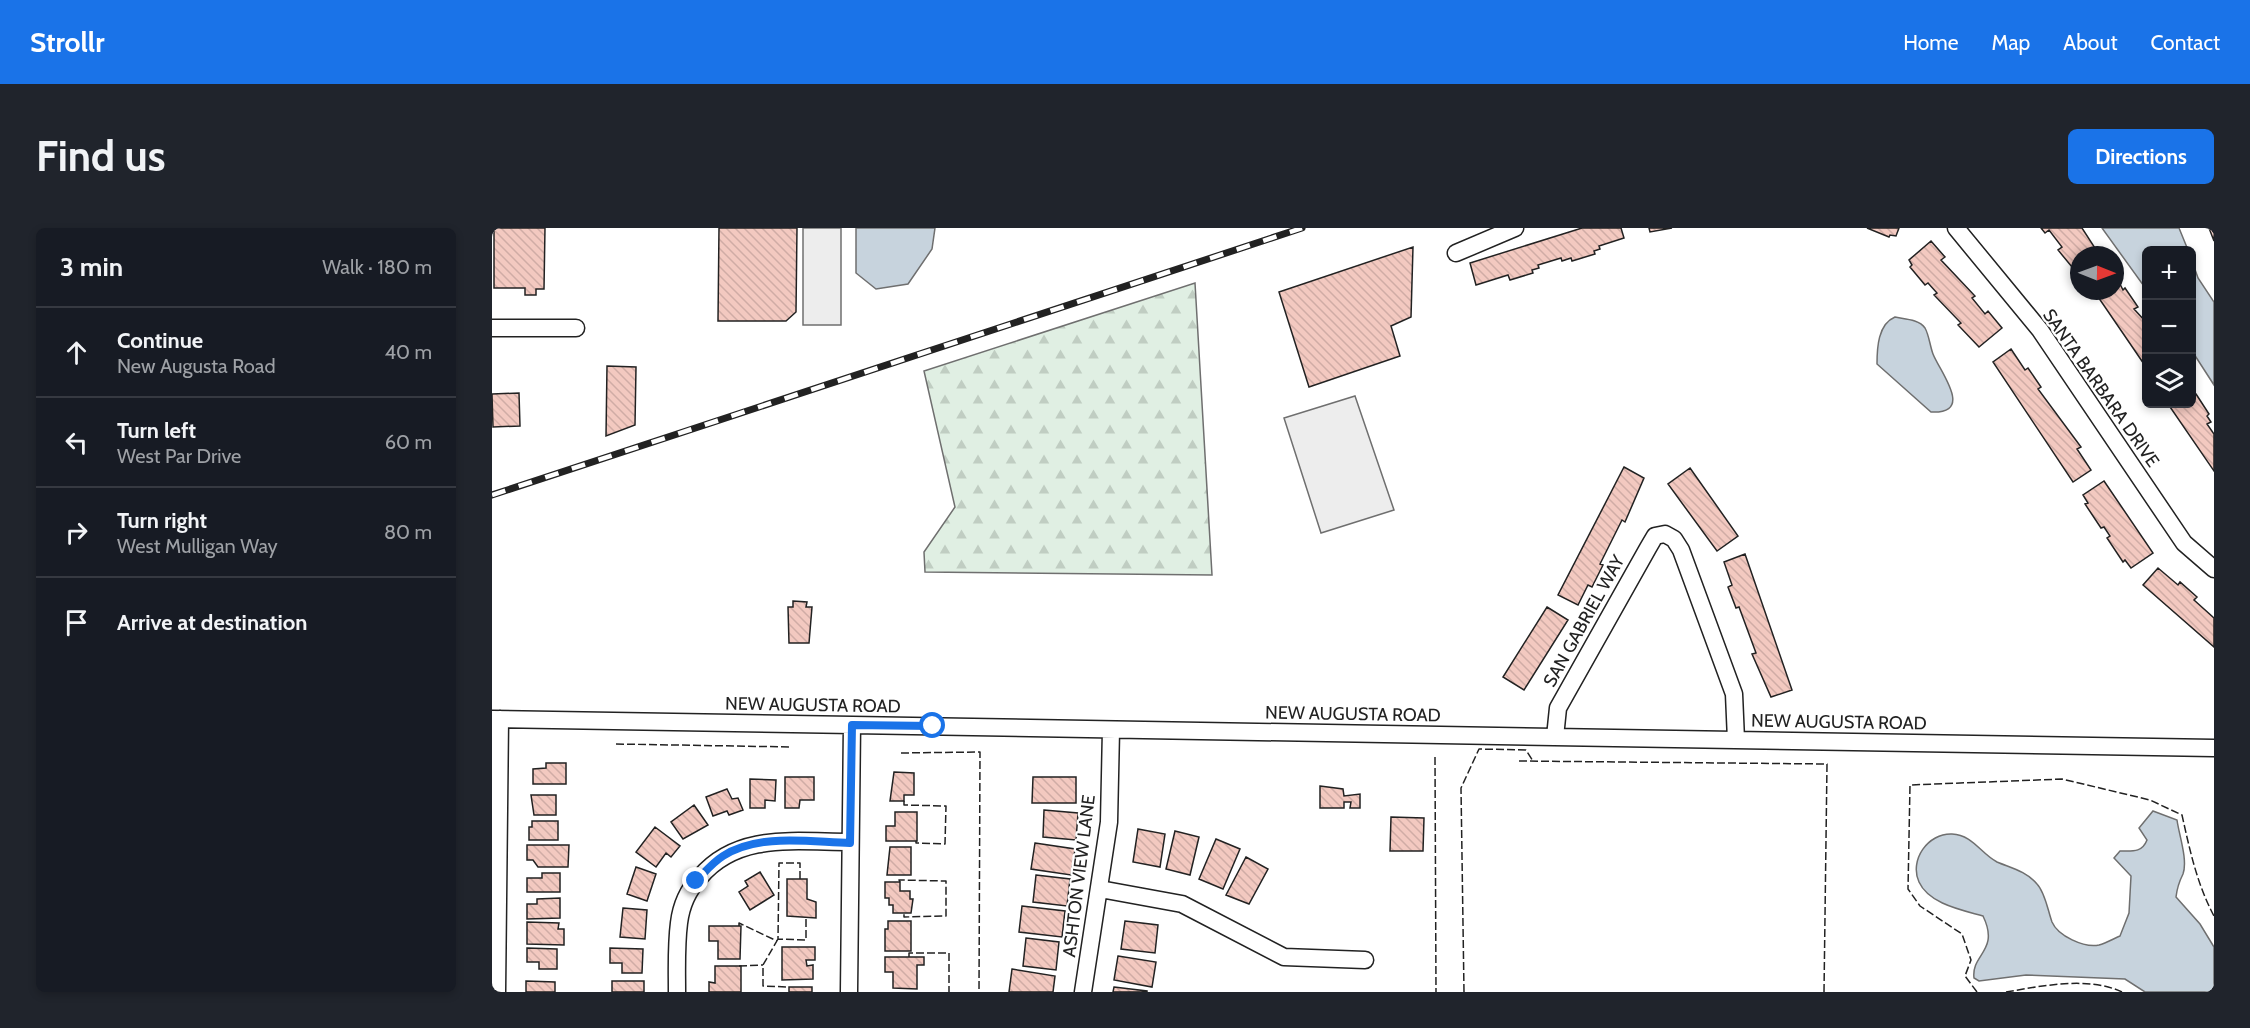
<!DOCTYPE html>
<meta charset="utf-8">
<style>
body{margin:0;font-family:Cabin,sans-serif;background:#20242c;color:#f1f3f6}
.controls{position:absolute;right:18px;top:18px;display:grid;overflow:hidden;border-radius:9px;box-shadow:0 3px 9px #0003}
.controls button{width:54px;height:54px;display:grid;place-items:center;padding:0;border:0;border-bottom:2px solid #363941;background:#171b24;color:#f1f3f6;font:30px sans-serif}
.compass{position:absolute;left:1578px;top:18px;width:54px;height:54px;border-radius:50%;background:#171b24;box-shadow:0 3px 9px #0003;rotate:91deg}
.stop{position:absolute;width:18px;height:18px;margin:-14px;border:4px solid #1a73e8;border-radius:50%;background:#fff}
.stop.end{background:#1a73e8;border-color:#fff;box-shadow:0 2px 6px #0008}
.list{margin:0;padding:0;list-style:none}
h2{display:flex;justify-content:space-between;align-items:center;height:78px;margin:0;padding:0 24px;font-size:26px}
h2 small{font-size:20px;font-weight:400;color:#9ea1a6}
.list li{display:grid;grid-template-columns:39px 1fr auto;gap:18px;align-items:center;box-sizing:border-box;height:90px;padding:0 24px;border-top:2px solid #363941}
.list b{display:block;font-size:22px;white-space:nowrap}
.list p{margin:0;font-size:20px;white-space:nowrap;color:#9ea1a6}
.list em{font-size:20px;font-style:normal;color:#9ea1a6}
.icon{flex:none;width:33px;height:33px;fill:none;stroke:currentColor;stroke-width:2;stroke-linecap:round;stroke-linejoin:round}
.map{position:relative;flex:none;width:1722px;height:764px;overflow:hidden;border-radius:9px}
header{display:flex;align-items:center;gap:36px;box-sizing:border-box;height:84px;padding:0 30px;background:#1a73e8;color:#fff}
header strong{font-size:28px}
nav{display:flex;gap:33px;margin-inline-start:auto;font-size:21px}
.intro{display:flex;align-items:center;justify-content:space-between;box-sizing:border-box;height:144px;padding:0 36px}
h1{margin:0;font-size:42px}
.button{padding:15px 27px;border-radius:9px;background:#1a73e8;color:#fff;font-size:21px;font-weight:700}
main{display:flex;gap:36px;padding:0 36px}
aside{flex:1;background:#171b24;border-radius:9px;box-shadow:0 3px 9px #0003}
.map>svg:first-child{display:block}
.forest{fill:url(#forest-firs);stroke:#6f6f6f;stroke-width:1.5}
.parking{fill:#ededed;stroke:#6f6f6f;stroke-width:1.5}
.water{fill:#c7d3dd;stroke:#6f6f6f;stroke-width:1.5}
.building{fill:url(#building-back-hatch);stroke:#222;stroke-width:1.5}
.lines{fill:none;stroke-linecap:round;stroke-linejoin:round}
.minor-casing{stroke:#222;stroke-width:19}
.minor{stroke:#fff;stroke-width:16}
.rail-casing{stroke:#222;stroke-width:7}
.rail{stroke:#fff;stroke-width:4.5;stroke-dasharray:14;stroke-linecap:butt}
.fence{stroke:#222;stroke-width:1.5;stroke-dasharray:8 3;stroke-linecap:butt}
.route{stroke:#1a73e8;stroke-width:8}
.labels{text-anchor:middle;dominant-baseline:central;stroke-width:4.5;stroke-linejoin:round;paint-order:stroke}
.street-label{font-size:18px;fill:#222;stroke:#fff}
</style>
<header>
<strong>Strollr</strong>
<nav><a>Home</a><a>Map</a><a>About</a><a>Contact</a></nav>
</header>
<div class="intro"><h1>Find us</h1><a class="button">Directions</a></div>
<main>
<aside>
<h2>3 min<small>Walk · 180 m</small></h2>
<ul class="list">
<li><svg class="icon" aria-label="ahead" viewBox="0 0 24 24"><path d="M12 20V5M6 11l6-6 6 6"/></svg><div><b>Continue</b><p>New Augusta Road</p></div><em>40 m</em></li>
<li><svg class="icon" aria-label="left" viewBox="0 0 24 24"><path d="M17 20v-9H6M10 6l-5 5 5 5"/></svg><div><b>Turn left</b><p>West Par Drive</p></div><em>60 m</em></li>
<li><svg class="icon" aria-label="right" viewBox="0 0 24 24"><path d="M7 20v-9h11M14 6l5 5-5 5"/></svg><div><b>Turn right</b><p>West Mulligan Way</p></div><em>80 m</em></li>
<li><svg class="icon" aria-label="arrive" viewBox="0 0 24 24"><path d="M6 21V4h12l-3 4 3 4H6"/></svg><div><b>Arrive at destination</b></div></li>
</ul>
</aside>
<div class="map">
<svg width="1722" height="764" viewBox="0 0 1722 764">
<defs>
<pattern id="forest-firs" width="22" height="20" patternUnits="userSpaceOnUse" patternTransform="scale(1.5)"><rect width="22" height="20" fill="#e0efe3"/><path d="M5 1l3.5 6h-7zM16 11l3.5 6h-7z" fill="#c0cdc2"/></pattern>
<pattern id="building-back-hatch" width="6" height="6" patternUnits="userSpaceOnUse" patternTransform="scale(1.5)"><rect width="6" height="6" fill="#f3c9c0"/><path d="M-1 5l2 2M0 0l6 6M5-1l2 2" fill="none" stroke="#d0aca5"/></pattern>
</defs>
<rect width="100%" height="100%" fill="#fff"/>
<!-- forest -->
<path class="forest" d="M703 55 720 347 433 344 432 324 463 279 432 143Z"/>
<!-- parking -->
<path class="parking" d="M311 0H349V97H311Z
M863 168 902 282 829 305 792 190Z"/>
<!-- water -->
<path class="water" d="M364 0H443L440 21 416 56 384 61 364 45Z
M1610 0H1687L1696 22H1654V61Z
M1700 33 1706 50 1722 74V157L1700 123Z
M1403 89C1412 91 1427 91 1433 100 1437 107 1438 118 1441 126 1448 144 1483 186 1439 184L1385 136C1385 120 1386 96 1403 89Z
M1661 583 1685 592C1687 607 1696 632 1691 646 1687 654 1685 660 1684 669L1708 696 1722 719V764H1653L1633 751 1534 747 1487 753 1482 750C1479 726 1508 723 1491 688 1470 682 1437 676 1427 654 1417 632 1436 605 1460 606 1481 607 1488 625 1505 634 1519 640 1534 643 1545 656 1553 664 1556 683 1560 694 1566 708 1592 720 1607 717 1614 715 1621 711 1628 708L1637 685 1639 648 1622 630 1628 623C1640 623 1650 625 1655 612L1647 600Z"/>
<!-- building -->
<path class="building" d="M2 0H53L52 61H44V67H33V60H2Z
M227 0H305L304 84 294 93H226Z
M1090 0H1129L1132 10 1107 18 1108 21 1102 23 1103 26 1080 33 1079 30 1070 33 1069 30 1046 37 1047 40 1040 42 1041 45 1018 52 1016 47 984 57 978 35Z
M1157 0H1180L1158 4Z
M1375 0H1407L1404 8 1398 7 1397 9Z
M1549 0H1590L1603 20 1595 27H1587V33L1580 39 1566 22 1570 19 1557 2 1553 5Z
M1717 0H1722V13Z
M1439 13 1453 29 1449 32 1483 68 1480 70 1493 86 1496 83 1510 100 1487 119 1466 97 1469 95 1442 67 1445 65 1436 55 1433 57 1418 39 1420 37 1417 32Z
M921 19 919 89 899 98 908 128 817 159 787 64Z
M1623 46 1631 62 1633 60 1646 79 1642 81 1654 94V139L1602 63H1623Z
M1519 121 1533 142 1536 140 1549 159 1546 161 1589 219 1585 221 1599 242 1581 254 1501 134Z
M115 138 144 139 143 197 114 208Z
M27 165 28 198 1 199 0 166Z
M1700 165 1704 166 1717 186 1715 188 1719 194 1715 196 1722 206V243L1676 176H1700Z
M1132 239 1152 250 1133 294 1130 292 1108 336 1111 337 1100 359 1096 357 1086 377 1066 367Z
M1198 240 1246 308 1225 323 1176 256Z
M1612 253 1661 325 1639 340 1633 332 1631 334 1615 310 1618 308 1612 299 1609 300 1593 276 1596 275 1591 267Z
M1253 326 1300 462 1279 469 1260 426 1264 425 1247 379 1244 380 1236 359 1240 357 1232 334Z
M1666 340 1686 357 1688 354 1705 369 1702 372 1722 390V419L1651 357Z
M301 373 315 374 314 379H320L317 415H297L296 379H301Z
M1055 379 1076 392 1032 462 1011 449Z
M54 535H74V556H41V541L54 540Z
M402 544 422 545V567H412V573H398Z
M293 549H322V572H308L307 580H293Z
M541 549H584V575H540Z
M258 551 284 552 283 573 273 572V580H258Z
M828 558 851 561 852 568 868 566V580H858L859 574H852V580H828Z
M235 561 240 571 246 570 251 582 237 587 235 583 221 588 214 569Z
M39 567H64V587H42Z
M202 577 216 597 191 611 179 594Z
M552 582 586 585 584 612 551 609Z
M403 584H425V613H394V598H403Z
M899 589 932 590 931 623H898Z
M40 593H66V612H37V599H40Z
M163 599 188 618 179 629 174 625 164 639 144 624Z
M646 601 673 606 668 639 641 634Z
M683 603 707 609 698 647 674 641Z
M724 611 748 621 731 661 707 651Z
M543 615 583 621 579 647 539 641Z
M35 617H77L76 639H46L41 632H35Z
M398 619H419V647H395Z
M754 629 776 641 757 676 734 667Z
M144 639 164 646 155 673 135 666Z
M268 644 282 667 258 682 247 664 256 658 253 653Z
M50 645H68V664H35V650H50Z
M544 647 578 651 575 678 541 674Z
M295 651H315V671L324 674V690L295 688Z
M393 654H408V663H418V671H421L419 685H401V677H397V670H393Z
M68 670V690L35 691V676H45V671Z
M530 678 573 683 570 709 527 704Z
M131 680 155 682 153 711 128 709Z
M396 693H419V723H393V701H396Z
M633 693 666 697 663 725 629 721Z
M35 694 67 695 66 701H72V717L35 716Z
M217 698H249L248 731H226V713H217Z
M534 710 567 714 564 742 531 738Z
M290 719H323V732H314L315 738 321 737V751L290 752Z
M35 720 65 721V741H47V734H35Z
M118 720 151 721 150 745H130V735H118Z
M626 728 664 734 660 759 622 752Z
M393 729H432V737H425V761L401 760V744H393Z
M223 738H249V764H217V754L223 755Z
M520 741 563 748 561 764H517Z
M34 753 63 754V764H34Z
M120 753H152V764H120Z
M297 759H320V764H297Z
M622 759 655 763V764H621Z"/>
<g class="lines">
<defs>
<path id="minor" d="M1464 0 1548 102 1692 315 1722 341
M964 25 1023 0
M0 100H84
M0 491 1722 520
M1063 509 1066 480 1156 320 1163 308 1173 306 1182 311 1189 322 1242 466 1244 512
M608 661 690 676 792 729 873 732
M5 764 8 491
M185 764C185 741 184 718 187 695 189 678 196 662 208 649 246 604 304 614 358 614
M357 764 360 497
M591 764 617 594 619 502"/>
</defs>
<!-- minor casing -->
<use href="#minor" class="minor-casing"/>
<!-- minor -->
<use href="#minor" class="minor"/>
<defs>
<path id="rail" d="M0 267 810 0"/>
</defs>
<!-- rail casing -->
<use href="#rail" class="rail-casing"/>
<!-- rail -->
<use href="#rail" class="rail"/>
<!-- fence -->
<path class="fence" d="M124 516 300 519
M409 525 488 524 487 764
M943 529 944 764
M1027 533 1335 536 1332 764
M412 573V577L454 578 453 616 424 615V613
M308 651V635H287L286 711 314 712V690
M408 654 407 652 454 653V688L412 689V685
M247 698V695L285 713
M286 711 271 737V758L297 759
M417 729V725H457V764
M247 738 271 737
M972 764 969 560 987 521 1034 522 1041 533
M1485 764 1473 748 1479 732 1470 706 1428 678 1416 661 1418 557 1570 551 1658 572 1690 587C1698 623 1705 656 1722 688
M1514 764C1550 758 1596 748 1630 764"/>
</g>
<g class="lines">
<!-- route -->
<path class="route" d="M204 653C213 644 220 635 231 628 267 605 317 614 358 615L360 497 441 498"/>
</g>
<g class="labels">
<!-- street labels -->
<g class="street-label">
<text transform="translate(1609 160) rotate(55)">SANTA BARBARA DRIVE</text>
<text transform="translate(1092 393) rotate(-61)">SAN GABRIEL WAY</text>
<text transform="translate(321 477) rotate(1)">NEW AUGUSTA ROAD</text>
<text transform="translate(861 486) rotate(1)">NEW AUGUSTA ROAD</text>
<text transform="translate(1347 494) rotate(1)">NEW AUGUSTA ROAD</text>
<text transform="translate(587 648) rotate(-83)">ASHTON VIEW LANE</text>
</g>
</g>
</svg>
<div class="controls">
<button>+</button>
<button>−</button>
<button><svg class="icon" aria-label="layers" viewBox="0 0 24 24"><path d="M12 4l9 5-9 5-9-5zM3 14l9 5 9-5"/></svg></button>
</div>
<svg class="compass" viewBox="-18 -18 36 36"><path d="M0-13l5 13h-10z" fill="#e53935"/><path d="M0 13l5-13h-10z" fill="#9ea1a6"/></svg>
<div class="stop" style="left:441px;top:498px"></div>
<div class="stop end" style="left:204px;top:653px"></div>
</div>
</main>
